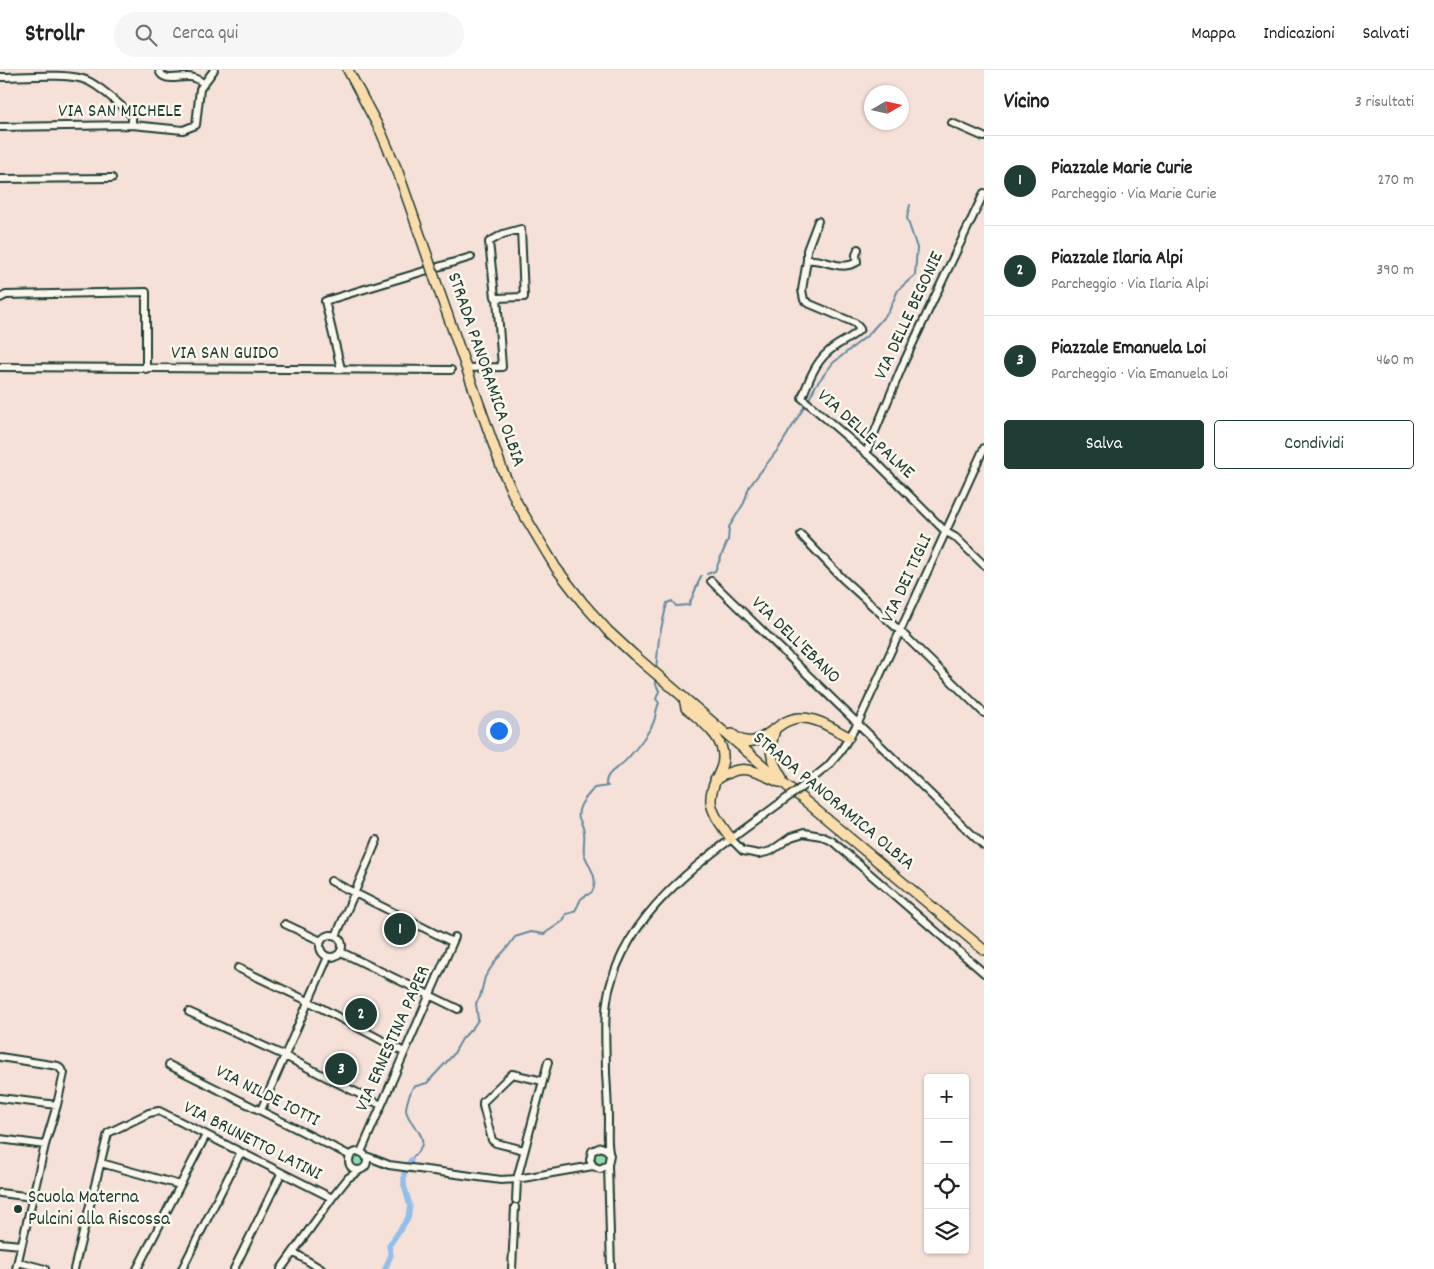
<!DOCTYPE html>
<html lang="it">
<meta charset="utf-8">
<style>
body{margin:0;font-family:Dekko,sans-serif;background:#f6f6f6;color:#222}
.controls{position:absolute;right:15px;bottom:15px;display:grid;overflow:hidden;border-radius:5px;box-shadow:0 1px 4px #0004}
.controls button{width:45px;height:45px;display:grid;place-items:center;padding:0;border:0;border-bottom:1px solid #e0e0e0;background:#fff;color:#222;font:25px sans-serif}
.compass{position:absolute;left:864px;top:15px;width:45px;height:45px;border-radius:50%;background:#fff;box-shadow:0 1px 4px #0004;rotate:81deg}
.you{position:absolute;left:498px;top:660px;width:18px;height:18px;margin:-12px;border:4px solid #fff;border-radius:50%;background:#1a73e8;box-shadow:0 0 0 8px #1a73e833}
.badge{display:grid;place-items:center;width:32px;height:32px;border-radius:50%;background:#1f3d34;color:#fff;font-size:16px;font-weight:700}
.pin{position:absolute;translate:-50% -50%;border:2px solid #fff;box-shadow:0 1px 5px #0006}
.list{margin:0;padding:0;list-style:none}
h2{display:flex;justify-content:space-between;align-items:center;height:65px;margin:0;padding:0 20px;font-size:21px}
h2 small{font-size:16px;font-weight:400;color:#767676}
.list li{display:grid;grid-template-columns:32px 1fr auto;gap:15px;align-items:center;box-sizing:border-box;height:90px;padding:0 20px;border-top:1px solid #e0e0e0}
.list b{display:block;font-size:19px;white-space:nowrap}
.list p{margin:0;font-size:16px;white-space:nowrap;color:#767676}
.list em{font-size:16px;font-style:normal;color:#767676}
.actions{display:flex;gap:10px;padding:15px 20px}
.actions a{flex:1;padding:11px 0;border:1px solid #1f3d34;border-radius:5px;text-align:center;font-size:18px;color:#1f3d34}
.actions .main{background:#1f3d34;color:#fff}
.icon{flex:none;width:28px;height:28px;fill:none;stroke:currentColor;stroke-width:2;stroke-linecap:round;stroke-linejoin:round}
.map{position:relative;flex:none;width:984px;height:1199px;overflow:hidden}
header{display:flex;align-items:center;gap:30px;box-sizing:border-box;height:70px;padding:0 25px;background:#fff;border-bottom:1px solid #e0e0e0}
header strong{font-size:24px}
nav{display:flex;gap:28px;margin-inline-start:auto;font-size:18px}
.search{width:350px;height:45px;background:#f6f6f6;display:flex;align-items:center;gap:12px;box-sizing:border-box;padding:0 18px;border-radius:28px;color:#767676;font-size:19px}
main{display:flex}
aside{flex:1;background:#fff}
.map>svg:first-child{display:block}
.green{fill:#93dbaa;stroke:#598c6f}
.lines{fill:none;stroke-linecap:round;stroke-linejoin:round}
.stream{stroke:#638aa1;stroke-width:2}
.canal{stroke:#91beea;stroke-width:5.5}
.minor-casing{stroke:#1f3d34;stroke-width:10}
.highway-casing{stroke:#1f3d34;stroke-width:12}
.minor{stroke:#fbf7ec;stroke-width:6}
.highway{stroke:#fbddab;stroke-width:9}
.minor-bridge-casing{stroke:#1f3d34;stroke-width:10;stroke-linecap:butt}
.highway-bridge-casing{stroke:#1f3d34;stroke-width:12;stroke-linecap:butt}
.minor-bridge{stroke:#fbf7ec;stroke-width:6}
.highway-bridge{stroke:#fbddab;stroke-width:9}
.poi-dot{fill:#1f3d34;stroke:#fbf7ec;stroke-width:2}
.labels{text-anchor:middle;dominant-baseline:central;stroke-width:5;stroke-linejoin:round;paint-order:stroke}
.street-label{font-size:19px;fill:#1f3d34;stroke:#fbf7ec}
.poi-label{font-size:19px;fill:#1f3d34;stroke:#fbf7ec;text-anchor:start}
</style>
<header>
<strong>Strollr</strong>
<div class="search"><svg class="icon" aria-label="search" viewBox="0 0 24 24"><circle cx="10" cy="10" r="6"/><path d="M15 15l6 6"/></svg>Cerca qui</div>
<nav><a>Mappa</a><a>Indicazioni</a><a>Salvati</a></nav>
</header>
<main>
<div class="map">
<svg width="984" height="1199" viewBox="0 0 984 1199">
<rect width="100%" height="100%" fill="#f5e1d8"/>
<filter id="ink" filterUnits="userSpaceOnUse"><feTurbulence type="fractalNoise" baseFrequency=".02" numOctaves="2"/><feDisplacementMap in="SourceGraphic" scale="10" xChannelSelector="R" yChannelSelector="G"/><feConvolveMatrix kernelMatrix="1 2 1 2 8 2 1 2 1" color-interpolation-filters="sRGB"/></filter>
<g filter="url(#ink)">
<!-- green -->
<path class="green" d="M595 1088a6 6 0 1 1 12 0a6 6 0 1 1-12 0Z
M352 1091a6 6 0 1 1 12 0a6 6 0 1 1-12 0Z"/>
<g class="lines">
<!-- stream -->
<path class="stream" d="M809 329 816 315 833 293 868 265 889 241 898 220 915 205 917 178 907 148 910 135
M707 504 715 501 728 470 729 457 744 433 749 417 779 378 806 334
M656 600 659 568 667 533 672 531 676 536 689 535 701 506
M411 1090C414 1085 421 1080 422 1074 425 1063 407 1052 406 1040 406 1032 410 1024 413 1017L427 1013 453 985 462 969 474 956 478 950 476 933 480 927 485 907 496 890 507 878 515 867 531 862 544 864 563 851 566 844C578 843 576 837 581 829 584 825 591 825 593 820 599 806 587 795 584 783 583 776 585 770 584 763 584 758 581 753 579 748 576 736 587 727 594 718L608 716 606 715C605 701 620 698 627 689 633 683 652 659 654 651 656 645 656 639 659 633L656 629 659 621 655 612 656 607"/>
<!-- canal -->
<path class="canal" d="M385 1199 391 1185 389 1176 408 1148 410 1136 404 1115V1104L411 1090"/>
<defs>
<path id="minor" d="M159 0C163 13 179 6 189 7 195 7 199 10 203 13
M0 7C21 7 71 2 88 11 103 18 116 32 128 42L132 46V55
M952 53 984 67
M0 57 132 55 183 60 196 55 200 19 214 0
M0 109 112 108
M858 179 856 185 857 192C840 202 825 188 807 190L802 220 804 230 810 234 855 253 860 259C852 269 838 272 828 282 815 293 808 312 802 328L875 391 946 462 955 467 984 495
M807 190V180L818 151
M0 228 6 225 146 222V299
M0 297 451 300
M467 298 502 297 497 228 495 227 489 172 503 164 521 159 524 227 497 228
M341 299 325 231 471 187
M866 383 904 292 984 123
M801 465 843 509 900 561 984 643
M711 511 984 776
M806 714 828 696 840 682 858 653 984 378
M731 769 743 781 759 784 771 781 791 767 804 763 821 766 832 771 984 903
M331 811 452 872
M285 854 321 871
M320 876a11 11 0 1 1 22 0a11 11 0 1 1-22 0Z
M336 866 377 770
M341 882 458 939
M238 898 308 931 404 982
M189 942 281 984 381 1035
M0 987 58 996 64 1003 57 1035 45 1075 16 1199
M169 995 351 1086
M0 1028 57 1035
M261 1040 328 887
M0 1069 45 1075
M524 1080 496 1073 492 1070 483 1036V1032L512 1004 543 1011
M361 1082 455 867
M609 1082C607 1072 608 1063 608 1052 608 1036 607 1019 606 1003 606 975 603 947 609 920 630 835 710 785 776 736
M349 1091a9 9 0 1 1 18 0a9 9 0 1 1-18 0Z
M366 1086 389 1095 501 1110 517 1109 593 1096
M101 1093 180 1115
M608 1095 600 1099 593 1096 590 1090 592 1081 601 1077 607 1080 610 1085 608 1095 611 1199
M0 1123 33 1127
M516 1130 517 1109 548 992
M0 1173 21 1175
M293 1182 321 1199
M18 1192 45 1199
M74 1199 108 1063 149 1043 159 1041 332 1128
M137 1199 206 1065
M182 1199 240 1084
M234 1199 281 1104
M281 1199 332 1128 348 1108 360 1100
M512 1199 515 1137"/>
<path id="highway" d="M348 0 381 62 398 102 428 188
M437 215 502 399 517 433 556 498 583 533 608 561 634 585 786 715 984 880
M684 628 686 638C703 652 731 672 721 698 717 709 710 719 711 731 712 745 724 758 731 769
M775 660C768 681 771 690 782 708
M732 664C760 688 775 646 802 648 818 648 835 660 849 667
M715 710C743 692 751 700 779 712"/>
</defs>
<!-- minor casing -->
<use href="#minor" class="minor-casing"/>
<!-- highway casing -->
<use href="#highway" class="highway-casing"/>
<!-- minor -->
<use href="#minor" class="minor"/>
<!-- highway -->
<use href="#highway" class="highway"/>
<defs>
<path id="minor-bridge" d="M776 736 806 714"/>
<path id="highway-bridge" d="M428 188 437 215"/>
</defs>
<!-- minor-bridge casing -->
<use href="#minor-bridge" class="minor-bridge-casing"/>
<!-- highway-bridge casing -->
<use href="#highway-bridge" class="highway-bridge-casing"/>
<!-- minor-bridge -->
<use href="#minor-bridge" class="minor-bridge"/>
<!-- highway-bridge -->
<use href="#highway-bridge" class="highway-bridge"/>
</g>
</g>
<!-- markers -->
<circle class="poi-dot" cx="18" cy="1139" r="5"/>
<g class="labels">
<!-- street labels -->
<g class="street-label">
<text x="120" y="42">VIA SAN MICHELE</text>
<text transform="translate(910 246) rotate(-65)">VIA DELLE BEGONIE</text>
<text x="225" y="284">VIA SAN GUIDO</text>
<text transform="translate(485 300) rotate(71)">STRADA PANORAMICA OLBIA</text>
<text transform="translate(865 365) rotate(42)">VIA DELLE PALME</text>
<text transform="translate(908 509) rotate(-65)">VIA DEI TIGLI</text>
<text transform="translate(795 571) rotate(44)">VIA DELL'EBANO</text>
<text transform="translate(833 732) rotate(40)">STRADA PANORAMICA OLBIA</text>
<text transform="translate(394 969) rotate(-66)">VIA ERNESTINA PAPER</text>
<text transform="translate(267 1027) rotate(27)">VIA NILDE IOTTI</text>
<text transform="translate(252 1072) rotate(27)">VIA BRUNETTO LATINI</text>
</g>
<!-- poi labels -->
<g class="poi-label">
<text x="28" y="1128">Scuola Materna<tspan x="28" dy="22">Pulcini alla Riscossa</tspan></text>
</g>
</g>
</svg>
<div class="controls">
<button>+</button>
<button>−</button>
<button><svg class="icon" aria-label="locate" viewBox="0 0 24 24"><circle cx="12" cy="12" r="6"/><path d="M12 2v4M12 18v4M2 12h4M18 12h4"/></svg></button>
<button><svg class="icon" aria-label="layers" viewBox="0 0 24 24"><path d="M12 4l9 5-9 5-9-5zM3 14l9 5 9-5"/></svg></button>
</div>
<svg class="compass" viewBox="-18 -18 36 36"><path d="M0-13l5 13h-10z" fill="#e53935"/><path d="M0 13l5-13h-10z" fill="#767676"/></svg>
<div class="you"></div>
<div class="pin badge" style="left:400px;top:859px">1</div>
<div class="pin badge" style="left:361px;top:944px">2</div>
<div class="pin badge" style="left:341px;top:999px">3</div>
</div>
<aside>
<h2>Vicino<small>3 risultati</small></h2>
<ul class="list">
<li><span class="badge">1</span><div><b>Piazzale Marie Curie</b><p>Parcheggio · Via Marie Curie</p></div><em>270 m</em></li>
<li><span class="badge">2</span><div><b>Piazzale Ilaria Alpi</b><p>Parcheggio · Via Ilaria Alpi</p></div><em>390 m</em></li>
<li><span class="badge">3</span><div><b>Piazzale Emanuela Loi</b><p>Parcheggio · Via Emanuela Loi</p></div><em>460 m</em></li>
</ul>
<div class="actions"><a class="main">Salva</a><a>Condividi</a></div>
</aside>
</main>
